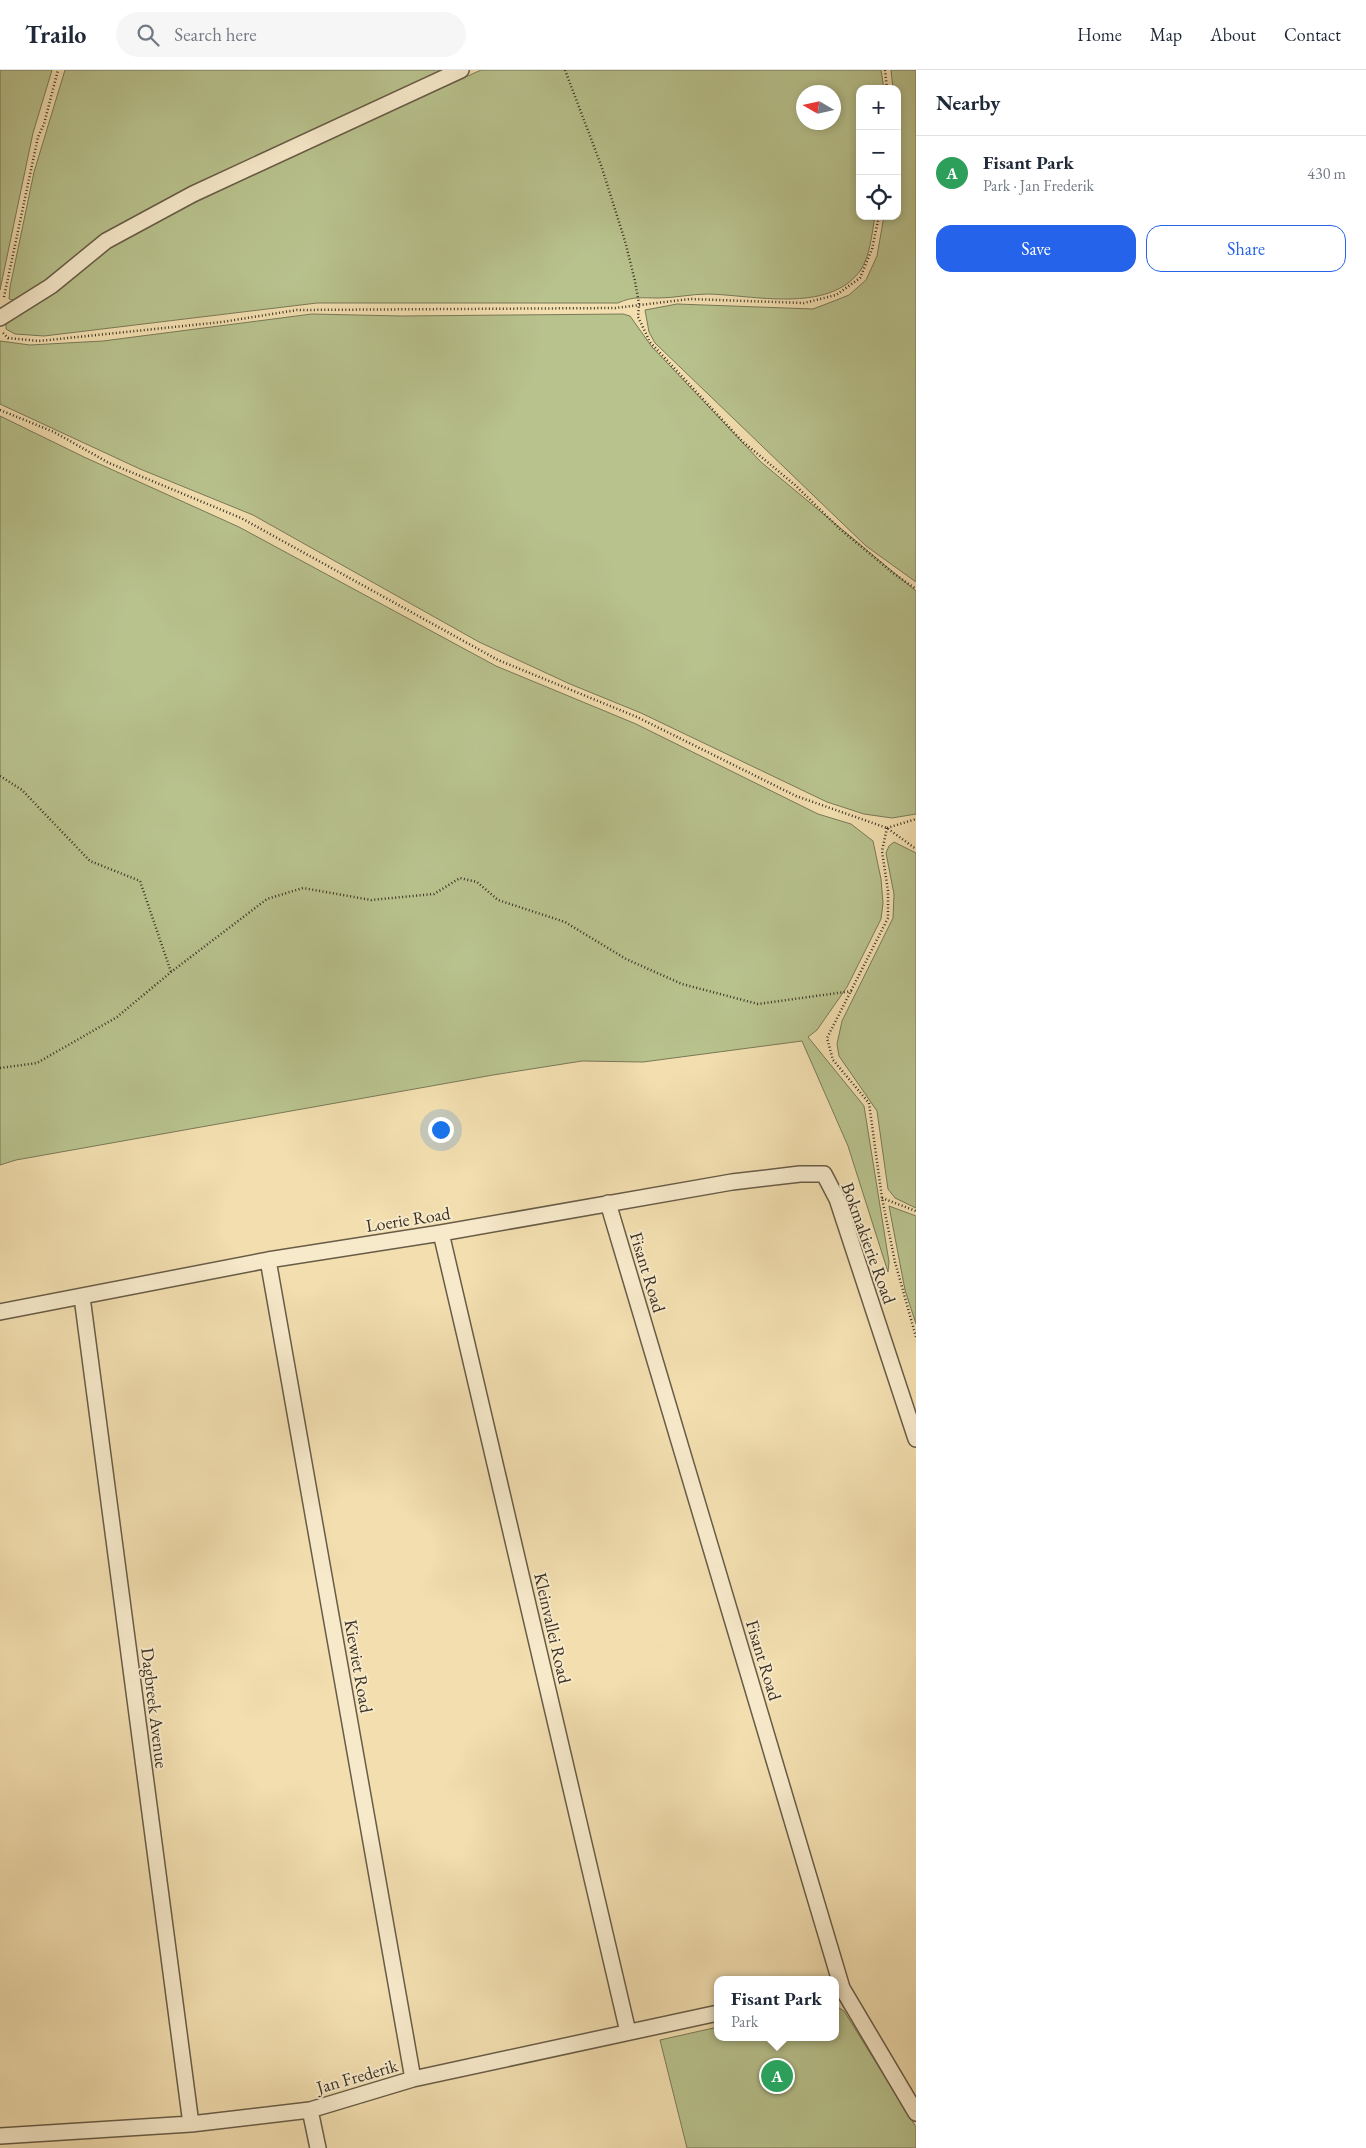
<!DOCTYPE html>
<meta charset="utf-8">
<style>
body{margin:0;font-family:"EB Garamond",serif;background:#f6f6f7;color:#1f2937}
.controls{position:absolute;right:15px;top:15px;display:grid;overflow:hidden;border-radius:10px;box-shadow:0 2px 8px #0003}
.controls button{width:45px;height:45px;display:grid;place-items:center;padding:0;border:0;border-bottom:1px solid #e0e1e3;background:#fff;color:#1f2937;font:25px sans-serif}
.compass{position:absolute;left:796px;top:15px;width:45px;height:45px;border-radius:50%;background:#fff;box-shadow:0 2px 8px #0003;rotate:279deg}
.you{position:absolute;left:440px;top:1059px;width:18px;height:18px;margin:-12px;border:4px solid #fff;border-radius:50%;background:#1a73e8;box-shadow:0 0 0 8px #1a73e833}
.badge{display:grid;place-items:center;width:32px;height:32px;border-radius:50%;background:#2563eb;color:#fff;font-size:16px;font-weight:700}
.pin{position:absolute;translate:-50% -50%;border:2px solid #fff;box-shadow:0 1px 5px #0006}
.popup{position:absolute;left:714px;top:1906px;width:125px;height:65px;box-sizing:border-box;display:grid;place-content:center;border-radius:10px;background:#fff;filter:drop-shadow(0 1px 4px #0005);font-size:16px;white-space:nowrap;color:#747a83}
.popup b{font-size:19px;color:#1f2937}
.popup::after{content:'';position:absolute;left:50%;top:100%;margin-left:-10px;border:10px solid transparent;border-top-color:#fff}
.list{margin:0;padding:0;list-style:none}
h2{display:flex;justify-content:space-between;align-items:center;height:65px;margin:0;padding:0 20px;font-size:21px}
h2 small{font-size:16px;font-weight:400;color:#747a83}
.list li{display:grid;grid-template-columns:32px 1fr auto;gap:15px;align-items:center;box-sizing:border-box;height:75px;padding:0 20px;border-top:1px solid #e0e1e3}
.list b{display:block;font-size:19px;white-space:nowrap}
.list p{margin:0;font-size:16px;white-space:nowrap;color:#747a83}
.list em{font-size:16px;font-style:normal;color:#747a83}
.actions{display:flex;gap:10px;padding:15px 20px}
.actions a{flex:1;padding:11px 0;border:1px solid #2563eb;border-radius:15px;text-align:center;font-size:18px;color:#2563eb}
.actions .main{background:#2563eb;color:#fff}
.icon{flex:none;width:28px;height:28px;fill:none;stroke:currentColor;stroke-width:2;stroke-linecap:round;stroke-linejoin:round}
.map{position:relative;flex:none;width:916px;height:2078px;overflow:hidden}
header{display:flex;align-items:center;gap:30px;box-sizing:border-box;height:70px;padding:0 25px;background:#fff;border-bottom:1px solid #e0e1e3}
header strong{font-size:24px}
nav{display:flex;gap:28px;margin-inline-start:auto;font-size:18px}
.search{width:350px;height:45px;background:#f6f6f7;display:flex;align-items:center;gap:12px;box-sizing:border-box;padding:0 18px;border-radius:28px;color:#747a83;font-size:19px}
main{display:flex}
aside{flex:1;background:#fff}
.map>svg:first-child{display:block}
.green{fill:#b8c28d;stroke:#797958;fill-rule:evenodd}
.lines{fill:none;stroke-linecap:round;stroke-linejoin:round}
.street-casing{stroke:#685c47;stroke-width:18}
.path{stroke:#3a3024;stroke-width:2.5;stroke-dasharray:1 2.5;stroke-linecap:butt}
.street{stroke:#f7eacb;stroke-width:15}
.labels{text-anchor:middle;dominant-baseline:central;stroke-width:4;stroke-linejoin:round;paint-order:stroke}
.street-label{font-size:18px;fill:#3a3024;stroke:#f7eacb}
</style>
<header>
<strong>Trailo</strong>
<div class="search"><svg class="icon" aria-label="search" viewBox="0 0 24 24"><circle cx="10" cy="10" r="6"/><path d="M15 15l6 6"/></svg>Search here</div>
<nav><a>Home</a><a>Map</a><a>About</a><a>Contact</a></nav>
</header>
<main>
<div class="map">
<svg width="916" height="2078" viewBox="0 0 916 2078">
<rect width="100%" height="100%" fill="#f2deaf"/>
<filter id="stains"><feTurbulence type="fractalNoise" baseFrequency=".004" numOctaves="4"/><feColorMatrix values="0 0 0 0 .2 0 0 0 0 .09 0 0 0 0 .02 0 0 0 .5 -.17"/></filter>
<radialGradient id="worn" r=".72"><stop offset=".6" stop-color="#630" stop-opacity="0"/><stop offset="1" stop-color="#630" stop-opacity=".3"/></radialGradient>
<!-- green -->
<path class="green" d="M0 0H52L33 63 0 220Z
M65 0H445L197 116 16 231 9 229 10 217 34 102Z
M481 0H881L884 19H860V146H875C872 163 870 187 860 201 828 244 753 225 708 224 691 224 675 228 658 228 643 228 633 226 618 233H317L44 266 15 264 6 259V252L49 227 96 186 141 159 263 99ZM804 22H834V52H804Z
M891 0H916V512L866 476 655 273 649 262 645 240 677 234 813 239 834 231 849 225 866 210 877 186 884 146H897V19H893Z
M312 244 402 246 623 244 630 246 652 277 761 392 916 521V744L892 748 864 744 827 732 641 643 570 614 479 572 253 445 140 399 0 334V271L30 275 103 271Z
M0 346 84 387 239 457 496 596 636 654 818 744 851 754 873 771 881 809 883 833 881 849 847 917 817 960 808 967 864 1036 889 1192 888 1202 848 1076 802 971 643 992 582 991 493 1005 16 1090 0 1095Z
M894 772 916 783V1138L895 1128 888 1119 877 1041 839 986 837 974 842 951 893 848 894 824 886 783 889 776Z
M889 1136 916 1146V1254L905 1220Z
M836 1936 844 1941 916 2057V2078H687L660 1970 718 1957V1967H836Z"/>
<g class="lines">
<defs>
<path id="street" d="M0 248 51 216 106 171 193 124 461 0
M608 1133 842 1918 916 2043
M441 1163 628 1962
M268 1190 413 2009
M82 1227 191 2054
M0 1242 268 1190 441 1163 732 1112 800 1104H824L837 1129 916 1369
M310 2040 318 2078
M0 2066 191 2054 310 2040 413 2009 718 1943"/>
</defs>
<!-- street casing -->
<use href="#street" class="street-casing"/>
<!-- path -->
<path class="path" d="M565 0 601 95 625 171 635 211 639 234 638 247 650 272 742 371 795 415 840 459 893 503 916 519
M885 0 887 19
M4 227 38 67 44 54 58 0
M3 263 8 268 39 271 222 252 297 240 615 238 690 229 804 233 836 225 860 208 872 179 879 146
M0 340 54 362 109 393 241 448 498 590 637 647 796 726 887 758 916 779
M0 706 22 720 90 791 140 811 171 902
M887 758 882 781 888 821V848L827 968 833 990 869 1033 882 1128 895 1192 916 1267
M887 758 916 749
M0 998 37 993 117 947 171 902 267 829 303 818 371 830 434 824 460 808 477 812 498 830 565 852 626 889 682 914 758 934 852 921
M882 1128 916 1141"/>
<!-- street -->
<use href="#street" class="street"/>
</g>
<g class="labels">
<!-- street labels -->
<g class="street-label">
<text transform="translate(408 1149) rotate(-9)">Loerie Road</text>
<text transform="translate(869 1173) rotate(70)">Bokmakierie Road</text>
<text transform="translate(648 1202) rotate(73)">Fisant Road</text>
<text transform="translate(553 1558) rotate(77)">Kleinvallei Road</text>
<text transform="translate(764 1590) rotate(73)">Fisant Road</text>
<text transform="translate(359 1596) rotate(80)">Kiewiet Road</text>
<text transform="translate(155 1638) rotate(83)">Dagbreek Avenue</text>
<text transform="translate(357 2006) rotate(-16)">Jan Frederik</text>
</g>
</g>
<rect width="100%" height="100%" filter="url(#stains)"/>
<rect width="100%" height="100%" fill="url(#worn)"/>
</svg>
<div class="controls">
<button>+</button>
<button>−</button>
<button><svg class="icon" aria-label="locate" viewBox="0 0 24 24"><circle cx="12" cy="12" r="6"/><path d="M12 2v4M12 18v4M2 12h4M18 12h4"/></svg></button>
</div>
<svg class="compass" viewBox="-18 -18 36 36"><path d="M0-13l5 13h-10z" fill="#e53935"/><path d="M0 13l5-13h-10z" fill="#747a83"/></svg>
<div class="you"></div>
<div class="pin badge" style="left:777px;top:2006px;background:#2e9e5b">A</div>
<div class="popup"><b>Fisant Park</b>Park</div>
</div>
<aside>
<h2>Nearby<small></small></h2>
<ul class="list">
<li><span class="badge" style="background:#2e9e5b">A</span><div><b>Fisant Park</b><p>Park · Jan Frederik</p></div><em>430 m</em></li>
</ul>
<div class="actions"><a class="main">Save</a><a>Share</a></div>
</aside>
</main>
